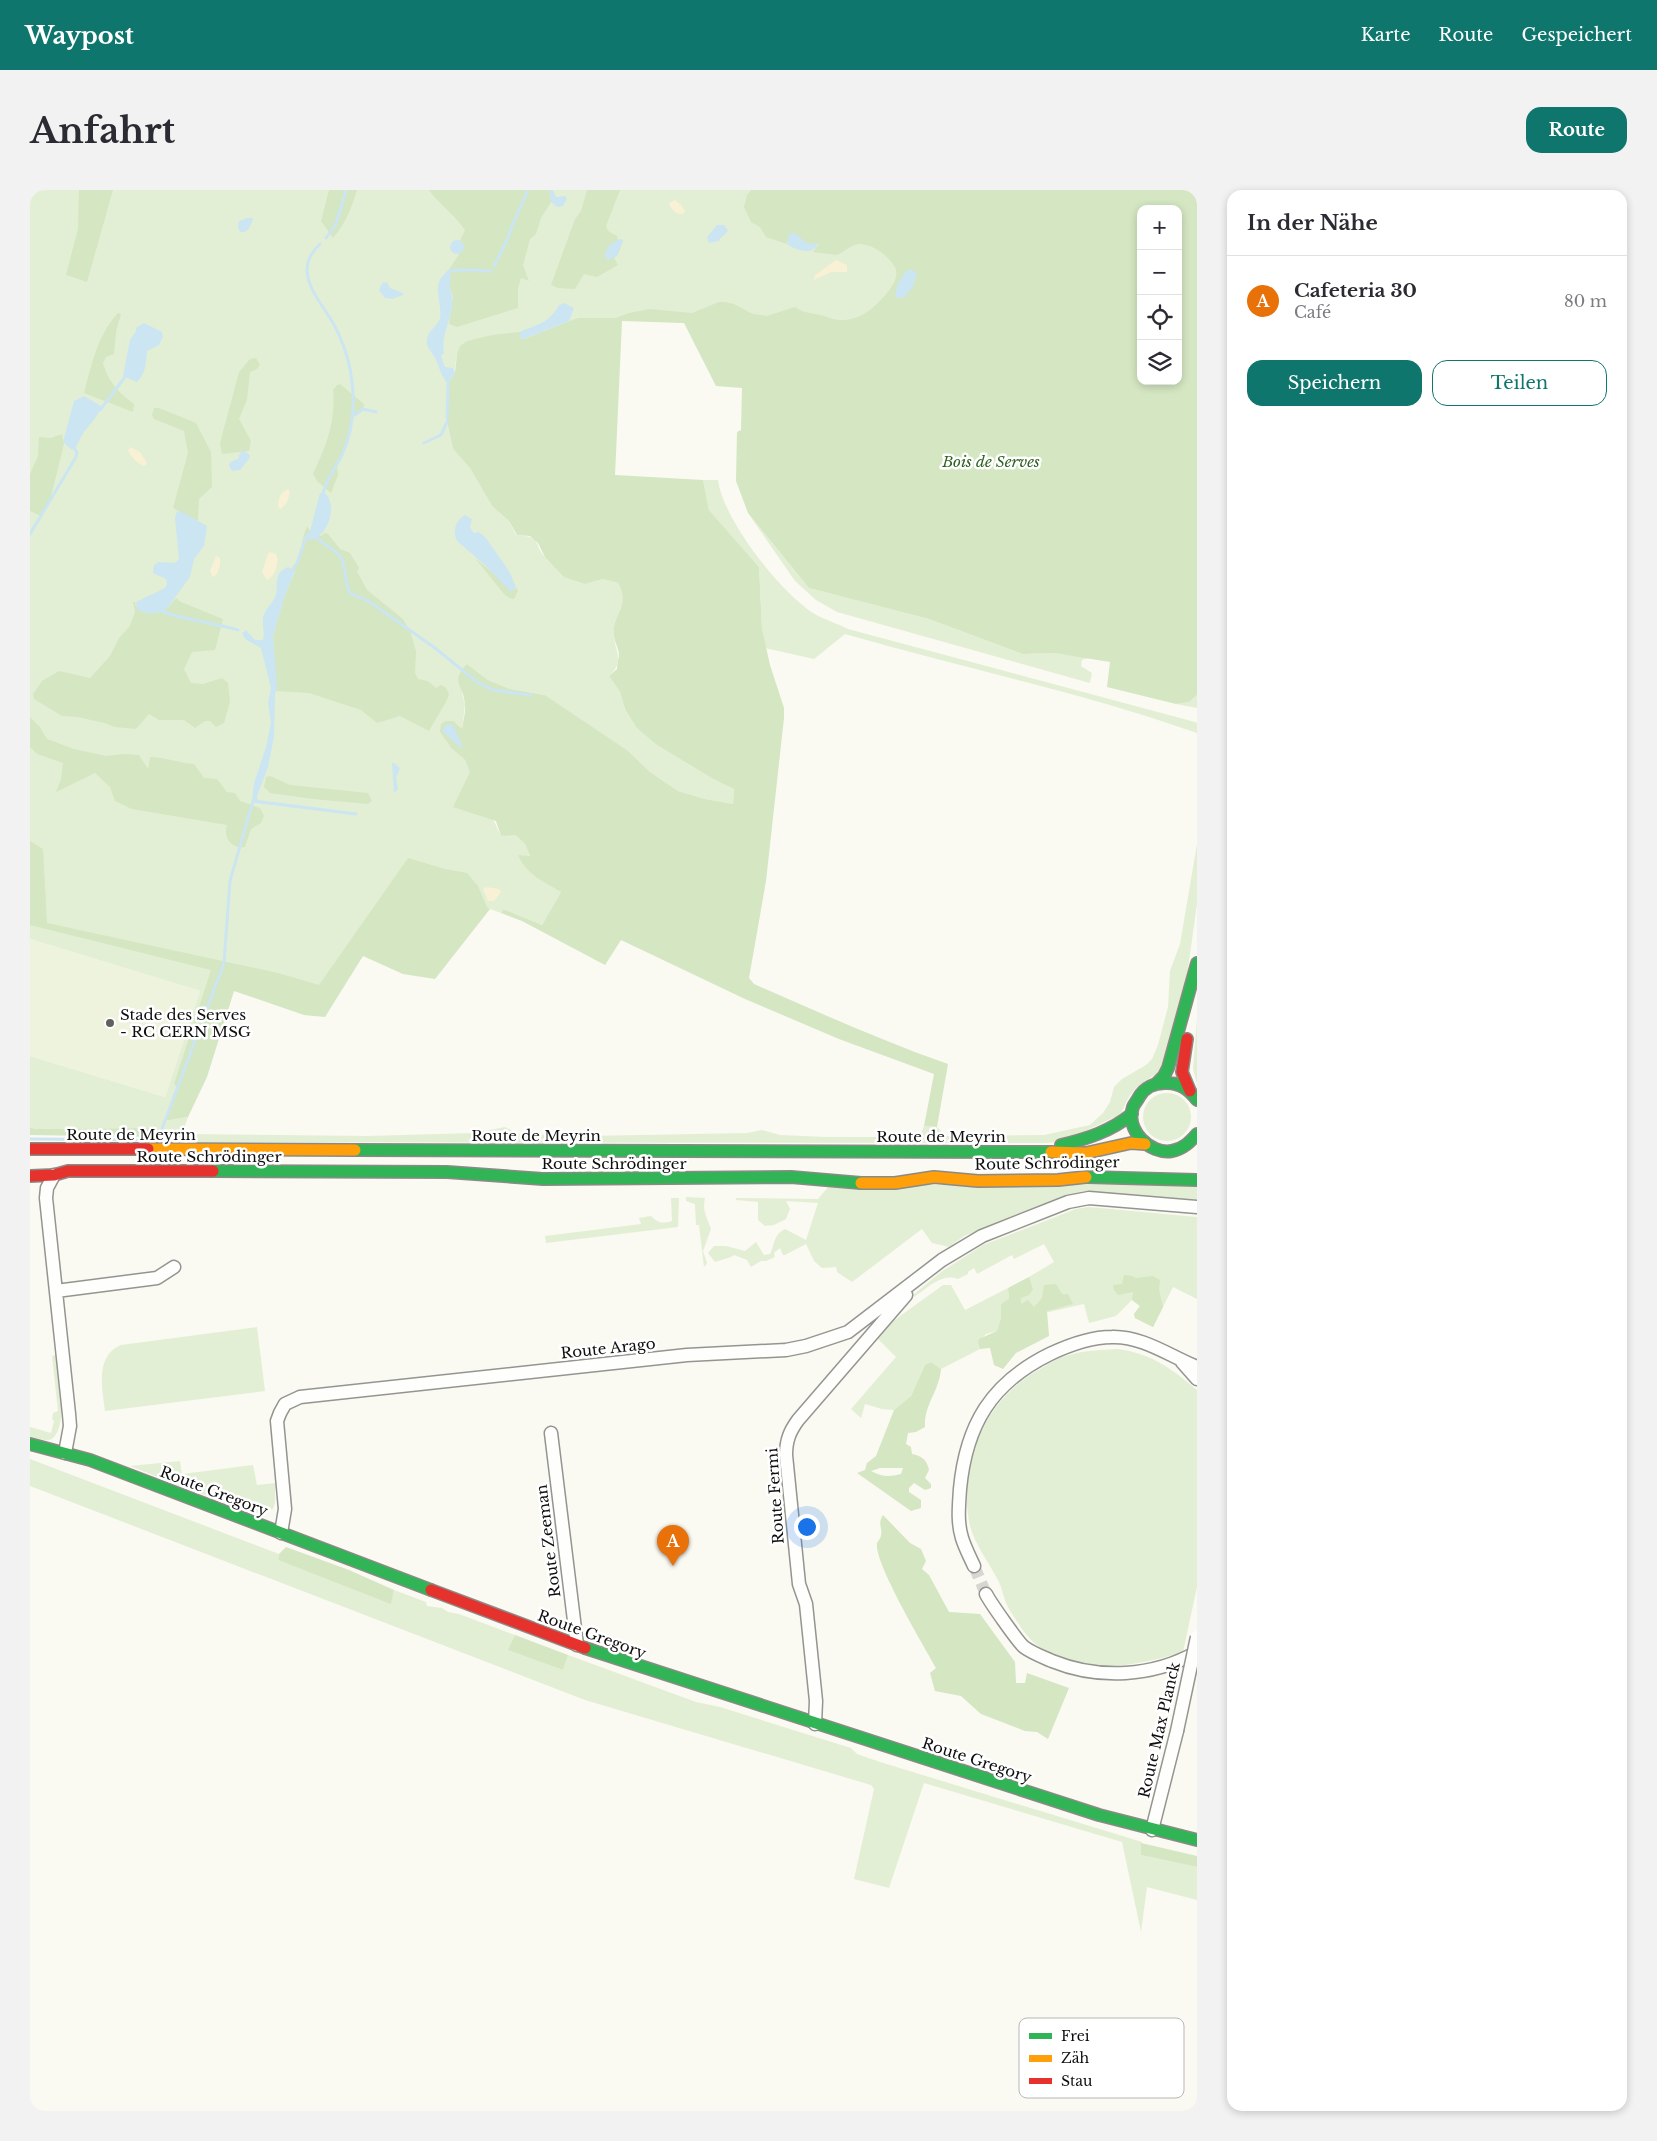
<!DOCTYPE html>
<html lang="de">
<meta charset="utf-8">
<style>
body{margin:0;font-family:"Libre Baskerville",serif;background:#f2f2f3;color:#2b2b33}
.controls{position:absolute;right:15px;top:15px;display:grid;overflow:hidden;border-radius:10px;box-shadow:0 2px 8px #0003}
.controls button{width:45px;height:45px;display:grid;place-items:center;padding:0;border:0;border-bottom:1px solid #e1e1e2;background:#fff;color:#2b2b33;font:25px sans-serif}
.you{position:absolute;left:776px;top:1336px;width:18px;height:18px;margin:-12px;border:4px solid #fff;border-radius:50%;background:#1a73e8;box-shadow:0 0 0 8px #1a73e833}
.badge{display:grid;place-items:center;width:32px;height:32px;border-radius:50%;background:#0f766e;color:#fff;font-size:16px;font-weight:700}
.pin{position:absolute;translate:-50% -41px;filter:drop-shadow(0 1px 2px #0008)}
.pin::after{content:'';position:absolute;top:26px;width:18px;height:15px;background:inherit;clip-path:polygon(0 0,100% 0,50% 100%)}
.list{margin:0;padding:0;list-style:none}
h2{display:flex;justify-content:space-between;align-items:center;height:65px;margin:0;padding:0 20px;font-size:21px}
h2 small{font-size:16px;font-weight:400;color:#7c7c81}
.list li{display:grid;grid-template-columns:32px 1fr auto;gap:15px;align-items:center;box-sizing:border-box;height:90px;padding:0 20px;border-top:1px solid #e1e1e2}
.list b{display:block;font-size:19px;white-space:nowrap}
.list p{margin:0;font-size:16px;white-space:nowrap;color:#7c7c81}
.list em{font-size:16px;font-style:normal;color:#7c7c81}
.actions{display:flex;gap:10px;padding:15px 20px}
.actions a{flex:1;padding:11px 0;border:1px solid #0f766e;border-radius:15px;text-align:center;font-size:18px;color:#0f766e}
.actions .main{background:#0f766e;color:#fff}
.icon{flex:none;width:28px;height:28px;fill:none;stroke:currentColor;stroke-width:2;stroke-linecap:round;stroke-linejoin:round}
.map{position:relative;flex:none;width:1167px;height:1921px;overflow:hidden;border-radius:15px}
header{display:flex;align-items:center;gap:30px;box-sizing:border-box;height:70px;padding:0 25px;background:#0f766e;color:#fff}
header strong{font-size:24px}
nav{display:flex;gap:28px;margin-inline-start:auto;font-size:18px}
.intro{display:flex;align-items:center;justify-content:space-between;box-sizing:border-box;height:120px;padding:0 30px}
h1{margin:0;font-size:35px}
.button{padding:12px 22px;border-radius:15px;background:#0f766e;color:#fff;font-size:18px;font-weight:700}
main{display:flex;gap:30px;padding:0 30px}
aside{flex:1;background:#fff;border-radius:15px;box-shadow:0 2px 8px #0003}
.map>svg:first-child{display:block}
.green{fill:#e3efd4}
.forest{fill:#d4e6c2;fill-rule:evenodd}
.sand{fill:#f8f1d6}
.pitch{fill:#edf3dd}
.water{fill:#cbe5f2}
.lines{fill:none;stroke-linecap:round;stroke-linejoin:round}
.stream{stroke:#cbe5f2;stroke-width:3}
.street-tunnel{stroke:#d7d6d0;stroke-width:12;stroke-dasharray:12 6;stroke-linecap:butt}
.street-casing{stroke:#949491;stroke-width:15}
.fast-casing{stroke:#8b8a87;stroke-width:14}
.slow-casing{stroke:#8b8a87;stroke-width:14}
.jam-casing{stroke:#8b8a87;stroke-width:14}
.street{stroke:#fefefd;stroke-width:12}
.fast{stroke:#30b455;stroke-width:11}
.slow{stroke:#ff9f0a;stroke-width:11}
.jam{stroke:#e5322d;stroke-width:11}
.street-bridge-casing{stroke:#949491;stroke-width:15;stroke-linecap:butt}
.street-bridge{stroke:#fefefd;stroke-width:12}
.poi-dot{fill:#61605e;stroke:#fff;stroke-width:2}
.labels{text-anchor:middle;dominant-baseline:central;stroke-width:5;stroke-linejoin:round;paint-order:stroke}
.park-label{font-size:15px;font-style:italic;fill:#2f6122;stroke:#fff}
.poi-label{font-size:15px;fill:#0e0e0e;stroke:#fff;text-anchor:start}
.street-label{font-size:15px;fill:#0e0e0e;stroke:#fff}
.key{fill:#fff;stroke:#b7b7b7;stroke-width:1}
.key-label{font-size:14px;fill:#0e0e0e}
</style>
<header>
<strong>Waypost</strong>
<nav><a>Karte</a><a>Route</a><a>Gespeichert</a></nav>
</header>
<div class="intro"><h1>Anfahrt</h1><a class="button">Route</a></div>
<main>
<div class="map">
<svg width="1167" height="1921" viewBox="0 0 1167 1921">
<rect width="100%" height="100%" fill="#faf9f2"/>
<!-- green -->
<path class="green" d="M0 0H786L844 45 891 86 840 153 654 133 586 128H549L427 164 417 232 423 259 440 278 462 316 479 331 486 345C514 347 502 353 515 367 524 377 544 387 555 394L573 389 588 393C600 413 587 420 584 438 581 458 598 469 579 486L590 502 595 519 627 555 683 589 704 599 703 614 675 609 648 601 620 582 597 560 515 505 480 499 458 490 437 474 432 503 435 515 432 540 410 542 421 558 435 570 471 646 486 644 495 654 509 689 531 702 512 735 473 719 471 723 460 719 380 681 291 806 191 782 135 931 158 927 152 944 337 946 445 943 475 937 489 944 557 946 717 943 732 940 750 945 796 947H890L894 936 907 937 916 946 1014 945 1060 935 1073 923 1080 912 1084 897 1092 889 1116 875 1122 869 1128 855 1138 817 1140 781 1150 754 1167 654V714L1155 800 1131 881C1107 896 1102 897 1091 924L1034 951 1017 953 126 952 131 941 125 935 118 938 5 939 0 937V866L135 907 170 801 0 749Z
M673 290H688C693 329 749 401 783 423 793 429 806 433 818 439L1165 532 1167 533V543C1052 502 932 478 815 444L784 469 735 458 732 439 729 377 679 320Z
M718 323 779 398 899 429 993 464 1024 463 1058 468 1052 470 1051 476 1062 483 1060 493 807 422 786 410 765 391Z
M1167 505V518L1146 514 1159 512Z
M1167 830V895L1163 878Z
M1113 927a24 24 0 1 1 48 0a24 24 0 1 1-48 0Z
M989 994 1167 995V1010L1054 1001 988 1024 934 1046 919 1057 902 1053 892 1039 822 1092 807 1082 806 1077 792 1078 784 1071 776 1054 755 1065H753L750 1058 744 1063 745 1067 736 1071H731L721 1077 717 1070 704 1065 701 1067 685 1072 678 1063 684 1056H696L715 1061 726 1052 734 1065 740 1064C745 1054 743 1045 755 1039L776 1050 788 1013 756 1011 760 1019 756 1029 744 1035 735 1036 728 1030V1012L706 1010V1008L788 1009 799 996Z
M656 1007 675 1008C672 1021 677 1027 681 1039L673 1061 677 1073 674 1077 669 1035H666L665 1014 656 1011Z
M641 1008H649L648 1037 516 1053 515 1046 611 1034 609 1028 621 1026C628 1033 632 1034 642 1031Z
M1059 1017 1167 1027V1109L1143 1097 1123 1137 1105 1128 1104 1124 1110 1116 1102 1110 1086 1126 1059 1133 1054 1114 1019 1122 990 1120 988 1108 999 1087 1024 1072 1014 1054 984 1069 982 1065 947 1084 944 1078 938 1082V1084L928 1089C911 1083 898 1098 884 1107L883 1105 911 1082 953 1055 1046 1019Z
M913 1095H921L935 1120 978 1098 979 1110 971 1114V1128L967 1141 956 1144 948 1153 950 1159 911 1179 901 1172 895 1175 881 1206 864 1220 852 1219 835 1214 831 1228 821 1219 866 1167 847 1148 862 1132Z
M227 1137 235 1201 75 1221C72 1198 65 1166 91 1155Z
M1088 1159C1122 1164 1141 1178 1167 1200V1397L1153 1462C1102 1478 1029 1491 992 1439 987 1431 980 1422 976 1413 973 1406 972 1398 969 1392 959 1372 943 1353 939 1331 928 1270 957 1207 1012 1178 1021 1172 1032 1166 1043 1164 1057 1160 1073 1160 1088 1159Z
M25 1165 28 1171C30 1186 39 1244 19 1250 14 1251 6 1248 0 1247V1237L21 1243 24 1231 22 1229 23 1223 28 1221 22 1166Z
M0 1269 249 1364 248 1370 361 1413 364 1400 396 1412 397 1416 412 1418 418 1422 429 1424 485 1445 479 1460 533 1480 538 1465 666 1512 690 1517 821 1558 827 1564 850 1572 1112 1652 1111 1665 1167 1677V1710L1117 1697 1111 1742 1092 1652 894 1593 859 1698 824 1689 844 1599 841 1595 555 1510 0 1296Z
M150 1271 152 1284 223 1275 227 1295 245 1293V1313L243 1319 227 1323 155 1298 100 1276Z"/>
<!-- forest -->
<path class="forest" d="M49 0H83L57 92 36 85 48 39Z
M299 0H327C321 19 316 33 303 48L291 31Z
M399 0H520L521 12 511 28 506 44 500 49 493 75 499 91 491 88 488 98V118L427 137 419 134 423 106 418 93 421 85 418 81 433 58V54L430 51 435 40C425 25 410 15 399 0Z
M557 0H590L576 36 578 41 587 46 588 50 591 49 593 51 588 64 584 68 588 75 567 87 554 84 545 99 528 98 521 95 545 29 551 21Z
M721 0H1167V505L1159 512 1146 514 1077 497 1080 472 1024 463 993 464 899 429 779 398 718 323 706 291 707 242 711 240 712 198 686 196 654 133 592 131 585 285 673 290 679 320 729 377 732 439 740 475 754 518V528L736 691 719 788 724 794C788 822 852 851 918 874L907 937 894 936 904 884 809 849 715 809 591 750 575 775 492 731 471 723 473 719 512 735 531 702C514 692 496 684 488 665L500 666 495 654 486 645 471 646 466 631 423 617 440 582 435 570 421 558 410 542 411 534 416 531H423L432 539C433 531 436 522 435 515 434 494 419 493 437 474L458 490 480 499 515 505 597 560 620 582 648 601 675 609 703 614 704 599 683 589 627 555 607 538 595 519 590 502 579 486 587 479C587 474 589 468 589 464 588 455 582 450 584 437 588 419 599 413 588 393L573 389 555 394 534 387 515 367 508 353 500 346 487 345 479 331 462 316 440 278 423 259 417 232V201L418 194 425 182 427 164 430 156 437 151 462 145 490 142 491 148 493 149 539 131 548 128H586L599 123 620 119 662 123 689 112H694L704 114 723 124 737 126 765 117C774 123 780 123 790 125 796 126 803 130 809 130 831 131 844 118 857 103 863 95 868 89 866 79 860 67 843 53 828 54 821 55 814 62 807 65L783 62 789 54H778L768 47 757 52V54L736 47 730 37 721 32 714 17 717 5ZM1111 19H1148V191H1111Z
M88 123 91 124 86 142 84 164 76 167 73 173C79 193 88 202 104 214L103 222 54 203C62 174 67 146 88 123Z
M226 168 230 175 227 179 220 182 217 210 209 229 221 251 219 261 192 264 190 253 209 182 220 169Z
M310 194 334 214 333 219 324 225 314 260 307 274 308 285 301 303 287 291 283 284C296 256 306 232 303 200L307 195Z
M124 218H129L166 233 181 262 182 297 169 309 168 331 143 318 158 263 154 241 124 229 122 225Z
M32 244 34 254 20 311 11 326 0 321V284L8 266 9 247 21 248Z
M277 336 280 341 291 346 294 343 298 344 310 359 320 363 329 378 327 381 337 400 373 429 380 441 386 461 385 483 388 489 398 491 406 498 411 495 416 498 419 504 417 510 399 541 370 526 347 533 331 520 279 503 246 501 243 446 255 405 265 382 263 379C272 366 271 350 277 336Z
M445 368 484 400 486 397 488 401 484 409 479 408 474 404Z
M146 408 151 412 193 429 185 460 162 462 154 479 161 493 173 494 192 488 198 493 200 512 194 533 186 537 180 531H175L165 538 154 530H129L119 524 106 539 85 537 74 533 48 527 32 526 4 509 3 504 12 491 29 481 60 488 80 466 89 448 100 436 105 422 103 412H106L105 415 116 423C134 423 135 421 146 408Z
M0 527 10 537 17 549 44 559 76 566 94 564 109 565 118 579 120 567C135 567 149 573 164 574L174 588 187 589 197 602 205 603 210 611 230 618 234 626 231 633 221 639 215 657C201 659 193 647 197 635L102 619 85 611 80 597 65 583 26 602 31 589 33 573 7 564 0 557Z
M240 586 260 595 338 603 342 611 338 614 283 609 240 603 234 597 236 587Z
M0 651 13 659 17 733 248 783 289 795 378 668 415 679 437 683 448 696 457 717 460 719 405 789 373 784 333 766 295 827 274 825 204 801 177 887 158 927 134 931 147 897 144 894 181 780 0 735Z
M125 935 131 941 129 947 0 945V937L5 939 118 938Z
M1094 1085 1102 1086 1106 1088 1123 1086 1130 1090 1129 1099 1133 1117 1123 1137 1105 1128 1104 1124 1110 1116 1102 1110 1103 1102 1088 1105 1084 1100 1083 1095 1092 1094Z
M999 1087 1003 1099 999 1105 991 1108V1114L998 1110 1004 1117 1012 1108 1014 1095 1026 1094 1032 1104H1038L1043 1114 1017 1121 1019 1146 986 1163 973 1179 964 1175 960 1158 950 1159 948 1153 949 1149 967 1141 971 1128V1114L979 1109 978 1098Z
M901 1172 911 1179C909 1202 894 1214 895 1237L886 1242 878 1243 876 1254 881 1257 882 1264C892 1266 897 1270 899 1280L895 1288 901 1294V1298L895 1300 884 1293 879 1298V1302L891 1310V1318L881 1321 827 1283 835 1280 837 1273 846 1266 864 1220 881 1206 895 1175ZM850 1278H873L871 1284C859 1287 852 1287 841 1281Z
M853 1325 880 1353 891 1359 896 1371 892 1379 899 1385 919 1422 950 1424 985 1472 986 1493H995L997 1483 1039 1498 1018 1549 1007 1542 995 1541 951 1524 931 1506 905 1501 900 1483 906 1478C894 1456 844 1373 847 1353 848 1351 850 1349 851 1346 853 1337 847 1335 853 1325Z
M256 1357 319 1380 364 1400 361 1414 248 1370 249 1364Z
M485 1445 538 1465 533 1480 478 1460Z
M1111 1653 1167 1666V1677L1111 1665Z"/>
<!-- sand -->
<path class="sand" d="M645 10 651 15 655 21 653 24C647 25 640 19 639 13Z
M806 70 817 75V82H801L784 90 785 85Z
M100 257 110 262 117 273 115 276C109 276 101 266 98 261Z
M259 299C261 305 256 317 250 319L248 316C248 308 251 301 259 299Z
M240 362 246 364C250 373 245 386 237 390L232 382 238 364Z
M186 366 190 368V375L187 384 183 387 180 381Z
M456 697 469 699 471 702 464 711H458L453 699Z"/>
<!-- pitch -->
<path class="pitch" d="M0 749 170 801 135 907 0 866Z"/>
<!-- water -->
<path class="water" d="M520 0H523L526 7 535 6 537 9 533 16 527 17 521 12Z
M217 28H222L223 30 218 40 214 42H210L208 37 209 31Z
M687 35H694L698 40C696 45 691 46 689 51L679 53 677 47Z
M765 43 778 54 788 53C784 66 767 61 757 54L759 44Z
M588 50 591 49 593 51 587 66 578 70 575 67C574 58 581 54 588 50Z
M420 57a7 7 0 1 1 14 0a7 7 0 1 1-14 0Z
M878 80H882L887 83 883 97 874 108H867L865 106C865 98 872 84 878 80Z
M418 81 421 85C417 100 424 102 422 116 420 132 411 147 414 163L411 166 415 177 423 178 425 182 418 194C411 186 410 179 406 170 403 162 395 158 397 149 398 141 407 136 410 129 413 111 399 94 418 81Z
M357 92 360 98 373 103V105L362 109 355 108 349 100 352 93Z
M534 113 544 118 539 131 493 149 490 148V142C507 134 519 134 529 115Z
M114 133 132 142 133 147 129 155 117 161C116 172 116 184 107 192L93 186 100 150 106 141V138Z
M54 206 71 216C69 227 56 237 51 247 48 252 48 257 42 260L33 252 44 211Z
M214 261 220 265 219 269 210 280 202 281 199 276 200 272 208 269 210 263Z
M290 303 296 304C308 318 297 349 278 350L276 344 280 341Z
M147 321 152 322 177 336 174 356 164 369 160 387 135 421 119 424 112 421H108L106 412 135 398 137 394 136 389 123 383 124 375 129 372 145 373 149 369 145 328Z
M435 325 442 329 440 337 442 341 444 343 449 342 456 348 479 381 486 397 481 402 456 376 427 351C422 341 426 330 435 325Z
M258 377 265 381 255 405 243 446 247 496 245 505 244 547 238 577 227 606 228 611 222 610 224 593 236 557 241 533 238 513 241 498 231 458 215 449 212 443 216 440 225 450H233C235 443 232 435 233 427 235 419 242 414 245 407 250 397 241 384 258 377Z
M420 534 423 535 433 557H430L413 542 414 536Z
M362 573H364L370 578 366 588 368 599 364 603Z"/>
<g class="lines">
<!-- stream -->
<path class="stream" d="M479 46V43L498 0
M296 48 306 34 316 0
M290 54C263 79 284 103 300 128 308 140 314 156 318 170 326 203 326 236 311 267 304 280 296 289 293 304
M464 76 478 48
M418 82C425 77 451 81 461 81
M70 220 95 187
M325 225 333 219 346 222
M417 228 418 194
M394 253 411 245 417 232
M0 344 46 267 47 263 45 259
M287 348C295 356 305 358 311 368 317 378 314 392 320 403L340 412 405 458 447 492 463 500 501 505
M263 379 267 373 276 347
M133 422C158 430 183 433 208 440
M0 949 126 950 129 947 194 773 200 691 223 611 326 624"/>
<!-- street-tunnel -->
<path class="street-tunnel" d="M944 1376 956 1404"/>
<defs>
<path id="street" d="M24 985 17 998 16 1008 39 1224 40 1236 35 1263
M26 1101 127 1088 144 1077
M1152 1172 1167 1189
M521 1243 547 1455
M251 1343 255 1319 247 1231 250 1223 255 1214 270 1207 657 1165 756 1160 776 1156 818 1142 912 1070 952 1046 1038 1012 1059 1008 1167 1017
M944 1376C940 1367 935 1358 932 1348 927 1332 929 1315 930 1299 936 1235 961 1193 1020 1164 1039 1155 1060 1147 1082 1147 1112 1146 1140 1166 1167 1177
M956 1404C960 1412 988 1452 994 1457 1002 1463 1013 1467 1022 1471 1069 1490 1123 1487 1167 1462
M785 1534 786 1511 776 1414 769 1394 756 1265C756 1250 760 1241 768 1230L876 1105
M1122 1640 1147 1541"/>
<path id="fast" d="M1126 894 1134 886 1138 878 1167 773
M1167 910C1159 899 1148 892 1135 893 1124 893 1114 898 1109 907 1107 911 1104 914 1103 917 1095 940 1120 965 1142 961 1153 959 1160 952 1167 944
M1031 955C1057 949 1081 941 1102 924
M325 960 1021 962
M183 981 417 982 513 989 761 987 831 993
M1056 987 1167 990
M0 1254 60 1270 401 1400
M555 1458 1069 1625 1167 1650"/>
<path id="slow" d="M118 959 325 960
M1021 962 1056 963 1101 953 1115 954
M831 993H865L904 987 948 991 1028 990 1056 987"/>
<path id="jam" d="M1157 849 1152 882 1160 901
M0 959H118
M0 986 24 985 38 981H183
M401 1400 555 1458"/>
</defs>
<!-- street casing -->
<use href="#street" class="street-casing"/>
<!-- fast casing -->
<use href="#fast" class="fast-casing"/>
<!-- slow casing -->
<use href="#slow" class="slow-casing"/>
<!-- jam casing -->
<use href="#jam" class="jam-casing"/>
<!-- street -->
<use href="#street" class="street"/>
<!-- fast -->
<use href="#fast" class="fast"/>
<!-- slow -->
<use href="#slow" class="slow"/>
<!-- jam -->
<use href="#jam" class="jam"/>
<defs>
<path id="street-bridge" d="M1147 1541 1167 1447"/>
</defs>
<!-- street-bridge casing -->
<use href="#street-bridge" class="street-bridge-casing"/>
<!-- street-bridge -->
<use href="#street-bridge" class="street-bridge"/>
</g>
<!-- markers -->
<circle class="poi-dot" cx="80" cy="833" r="5"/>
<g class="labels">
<!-- park labels -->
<g class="park-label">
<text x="961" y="271">Bois de Serves</text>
</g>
<!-- poi labels -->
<g class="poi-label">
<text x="90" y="824">Stade des Serves<tspan x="90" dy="17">- RC CERN MSG</tspan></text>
</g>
<!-- street labels -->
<g class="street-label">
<text x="101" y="944">Route de Meyrin</text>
<text x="506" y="945">Route de Meyrin</text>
<text x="911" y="946">Route de Meyrin</text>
<text x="179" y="966">Route Schrödinger</text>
<text x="584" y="973">Route Schrödinger</text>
<text transform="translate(1017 973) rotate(-1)">Route Schrödinger</text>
<text transform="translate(578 1158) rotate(-6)">Route Arago</text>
<text transform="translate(184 1301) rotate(21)">Route Gregory</text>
<text transform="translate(745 1306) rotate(-94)">Route Fermi</text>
<text transform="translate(518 1351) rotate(-97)">Route Zeeman</text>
<text transform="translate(562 1444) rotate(20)">Route Gregory</text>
<text transform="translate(1129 1540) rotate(-77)">Route Max Planck</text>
<text transform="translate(947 1570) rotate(18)">Route Gregory</text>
</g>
</g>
<!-- legend -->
<rect x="989" y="1828" width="165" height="80" rx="8" class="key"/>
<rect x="999" y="1843" width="23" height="6" fill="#30b455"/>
<rect x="999" y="1865" width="23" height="7" fill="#ff9f0a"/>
<rect x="999" y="1888" width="23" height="6" fill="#e5322d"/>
<g class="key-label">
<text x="1031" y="1851">Frei</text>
<text x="1031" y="1873">Zäh</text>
<text x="1031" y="1896">Stau</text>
</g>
</svg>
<div class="controls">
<button>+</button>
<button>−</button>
<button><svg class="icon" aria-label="locate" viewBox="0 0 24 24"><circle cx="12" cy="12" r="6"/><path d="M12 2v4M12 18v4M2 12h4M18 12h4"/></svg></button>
<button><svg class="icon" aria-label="layers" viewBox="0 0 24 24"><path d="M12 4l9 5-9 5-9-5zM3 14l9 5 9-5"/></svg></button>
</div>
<div class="you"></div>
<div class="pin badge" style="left:643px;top:1376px;background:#e8710a">A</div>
</div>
<aside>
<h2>In der Nähe<small></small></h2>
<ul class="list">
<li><span class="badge" style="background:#e8710a">A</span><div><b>Cafeteria 30</b><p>Café</p></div><em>80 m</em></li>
</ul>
<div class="actions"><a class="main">Speichern</a><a>Teilen</a></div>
</aside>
</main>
